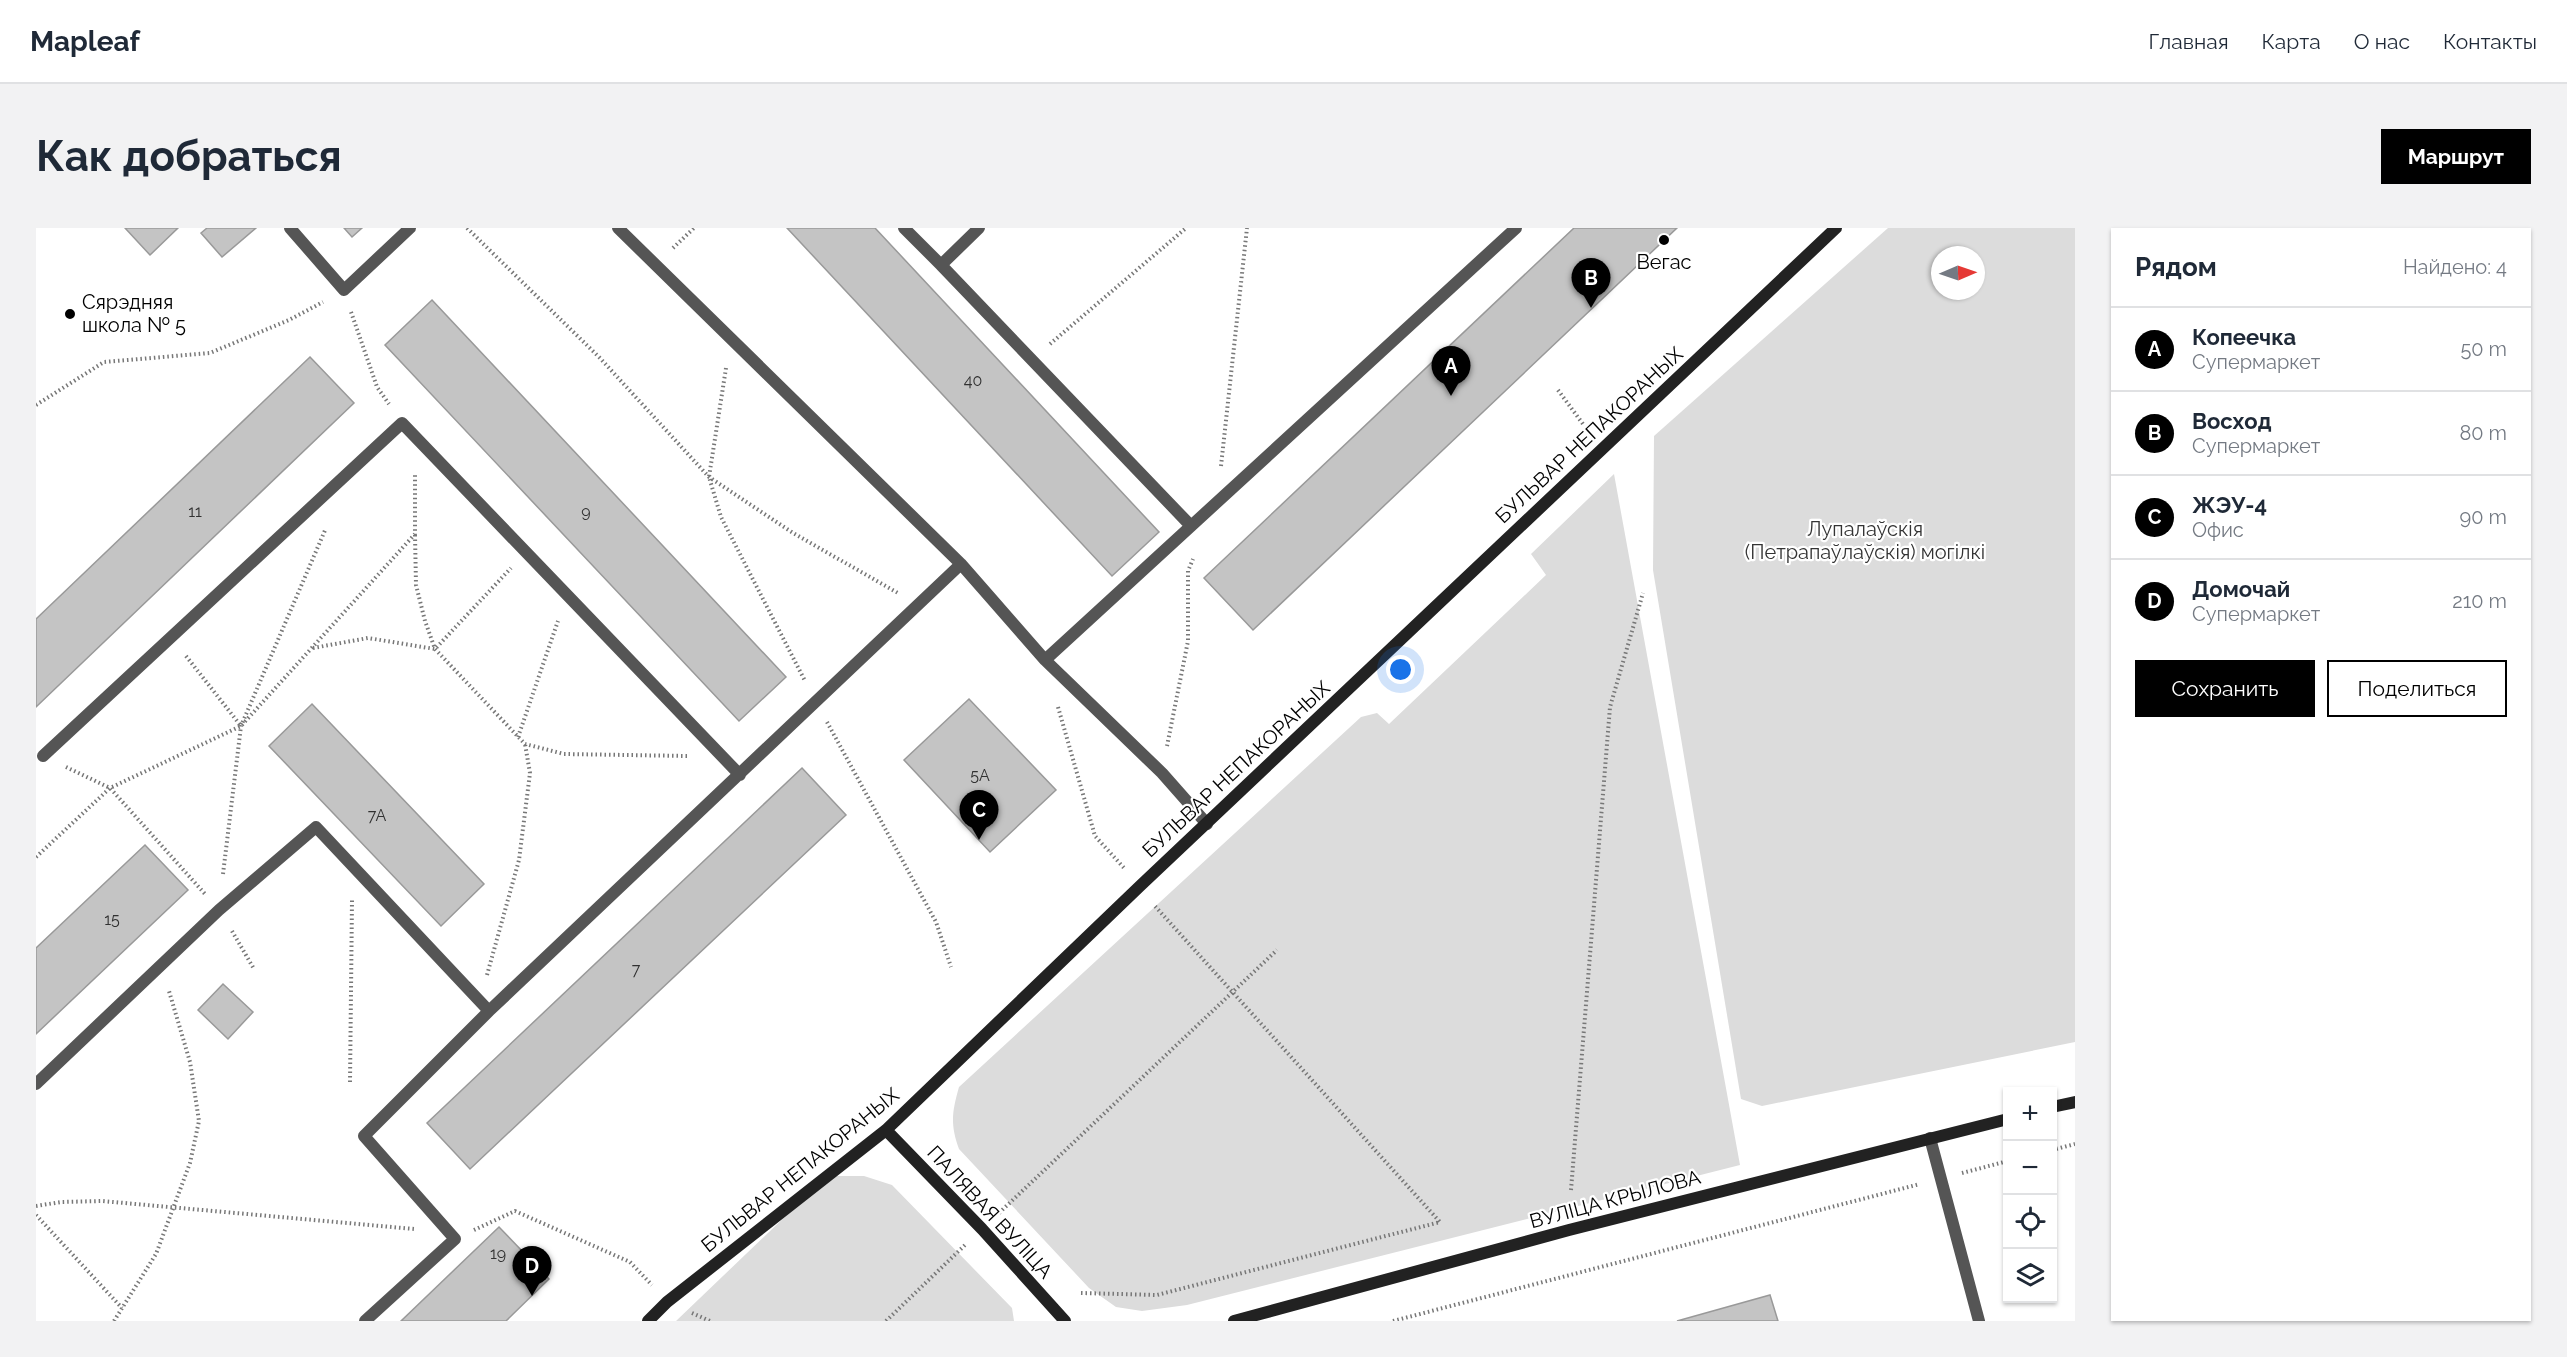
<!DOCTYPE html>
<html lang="ru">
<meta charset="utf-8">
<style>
body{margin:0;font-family:Raleway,sans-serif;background:#f2f2f3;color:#1f2937}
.controls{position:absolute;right:18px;bottom:18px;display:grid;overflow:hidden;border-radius:0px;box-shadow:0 2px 4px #0004}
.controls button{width:54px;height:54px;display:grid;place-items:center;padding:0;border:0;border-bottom:2px solid #e0e1e3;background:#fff;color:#1f2937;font:30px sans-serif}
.compass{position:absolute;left:1895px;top:18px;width:54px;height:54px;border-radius:50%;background:#fff;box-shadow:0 2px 4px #0004;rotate:88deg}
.you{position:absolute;left:1365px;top:442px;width:21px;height:21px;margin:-15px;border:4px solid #fff;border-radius:50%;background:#1a73e8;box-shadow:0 0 0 9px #1a73e833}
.badge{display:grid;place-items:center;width:39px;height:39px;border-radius:50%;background:#000;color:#fff;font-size:20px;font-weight:700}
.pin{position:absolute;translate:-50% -50px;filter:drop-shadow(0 2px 3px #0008)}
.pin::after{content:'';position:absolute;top:32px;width:21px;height:18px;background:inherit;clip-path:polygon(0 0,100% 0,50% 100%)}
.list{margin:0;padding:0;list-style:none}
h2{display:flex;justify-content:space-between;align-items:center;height:78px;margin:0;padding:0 24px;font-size:26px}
h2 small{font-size:20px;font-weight:400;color:#747a83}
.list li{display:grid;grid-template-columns:39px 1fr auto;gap:18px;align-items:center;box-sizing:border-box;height:84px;padding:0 24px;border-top:2px solid #e0e1e3}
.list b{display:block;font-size:22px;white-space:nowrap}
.list p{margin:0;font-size:20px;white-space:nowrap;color:#747a83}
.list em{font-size:20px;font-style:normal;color:#747a83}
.actions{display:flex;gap:12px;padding:18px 24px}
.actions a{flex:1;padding:14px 0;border:2px solid #000;border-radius:0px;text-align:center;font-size:21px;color:#000}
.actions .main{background:#000;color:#fff}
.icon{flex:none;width:33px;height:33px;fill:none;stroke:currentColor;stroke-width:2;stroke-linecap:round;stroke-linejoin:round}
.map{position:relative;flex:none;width:2039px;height:1093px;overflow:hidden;border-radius:0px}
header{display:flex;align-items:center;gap:36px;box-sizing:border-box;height:84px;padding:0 30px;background:#fff;border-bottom:2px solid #e0e1e3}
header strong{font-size:28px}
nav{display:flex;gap:33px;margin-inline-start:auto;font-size:21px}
.intro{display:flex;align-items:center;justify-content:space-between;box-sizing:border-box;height:144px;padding:0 36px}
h1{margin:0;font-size:42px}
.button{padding:15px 27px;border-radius:0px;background:#000;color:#fff;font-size:21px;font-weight:700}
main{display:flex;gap:36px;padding:0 36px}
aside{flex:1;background:#fff;border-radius:0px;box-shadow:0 2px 4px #0004}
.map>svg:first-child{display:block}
.green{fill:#dcdcdc;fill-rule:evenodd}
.building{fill:#c4c4c4;stroke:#999;stroke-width:1.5}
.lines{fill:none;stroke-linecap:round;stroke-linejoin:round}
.path{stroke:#777;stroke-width:4;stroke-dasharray:1.5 3;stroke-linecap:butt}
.service{stroke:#555;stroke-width:12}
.secondary{stroke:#222;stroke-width:12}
.poi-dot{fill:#000;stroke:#fff;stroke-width:2}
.labels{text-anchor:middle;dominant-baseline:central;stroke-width:4.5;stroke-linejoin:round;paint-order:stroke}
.number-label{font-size:16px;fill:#313131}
.poi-label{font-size:20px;fill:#000;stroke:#fff}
.street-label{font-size:20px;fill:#000;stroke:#fff}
.park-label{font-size:20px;fill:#333;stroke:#fff}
</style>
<header>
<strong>Mapleaf</strong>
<nav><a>Главная</a><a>Карта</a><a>О нас</a><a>Контакты</a></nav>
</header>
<div class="intro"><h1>Как добраться</h1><a class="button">Маршрут</a></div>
<main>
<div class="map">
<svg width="2039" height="1093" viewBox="0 0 2039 1093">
<rect width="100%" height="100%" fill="#fff"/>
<!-- green -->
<path class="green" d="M1852 0H2039V814L1726 878 1705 871 1617 342 1618 208ZM1904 27H1940V63H1904Z
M1578 246 1704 937 1151 1077 1106 1083 1080 1079 1053 1060 923 921C914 896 916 884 923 859L1325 489 1341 485 1353 496 1510 347 1495 326Z
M800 948H828L856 957 976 1080 978 1093H640L781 958Z"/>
<!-- building -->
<path class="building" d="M89 0H142L114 27Z
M171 0H220L186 29 165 5Z
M308 0H326L316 9Z
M751 0H839L1123 304 1076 348Z
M1538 0H1641L1217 402 1168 350Z
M396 72 750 449 703 493 349 117Z
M274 129 318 175 0 479V391Z
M933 471 1020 562 954 624 868 532Z
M276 476 448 656 405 698 233 518Z
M766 540 810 587 434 941 391 895Z
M109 617 152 662 0 806V720Z
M187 756 217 784 192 811 162 782Z
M463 999 513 1051 470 1093H365Z
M1734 1067 1742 1093H1641Z"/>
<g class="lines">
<!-- path -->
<path class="path" d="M431 0 563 129 673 249 757 305 862 365
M637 20 658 0
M315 84 341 159 353 176
M1014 116 1150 0
M690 140 673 249 685 289 769 453
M1522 162 1547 196
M0 177 68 134 174 125 253 92 287 74
M1185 238 1211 0
M379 307 380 357 389 393 399 421 489 516 528 526 652 528
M277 420 332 410 399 421 475 340
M150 428 205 498
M1022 479 1059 608 1089 641
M791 494 900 694 915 739
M482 509 522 393
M1131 518 1152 413V343L1157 331
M30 539 74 560 169 666
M0 629 74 560 205 498 379 306V245
M187 646 205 498 290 300
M196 703 218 741
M451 747 483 632 494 545 489 516
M314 854 316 672
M2016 922 2039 916
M1926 945 1972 933
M1535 962 1574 479 1607 365
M0 978 25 974 66 973 378 1001
M963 985 1241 722
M0 987 86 1080
M438 1002 479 983 594 1034 616 1057
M1045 1065 1121 1067 1404 994 1118 677
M656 1085 674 1093
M78 1093 120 1026 154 935 163 893 154 834 133 763
M850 1093 929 1017
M1357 1093 1884 956"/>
<!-- service -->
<path class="service" d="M254 0 308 62 374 0
M582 0 925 336 1009 432 1126 545 1171 596
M868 0 905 37 943 0
M905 37 1155 298
M1009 432 1480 0
M7 528 366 195 704 547
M0 856 183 682 280 599 453 783
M1894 910 1943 1093
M329 1093 419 1011 328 908 453 783 925 336"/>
<!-- secondary -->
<path class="secondary" d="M2016 879 2039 874
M850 902 946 1001 1029 1093
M612 1093 631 1074 850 902 1104 658 1800 0
M1198 1093 1533 1002 1972 891"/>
</g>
<!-- markers -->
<g class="poi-dot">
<circle cx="1628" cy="12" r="6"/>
<circle cx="34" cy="86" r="6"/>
</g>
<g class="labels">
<!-- number labels -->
<g class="number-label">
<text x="937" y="152">40</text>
<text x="159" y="283">11</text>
<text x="550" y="283">9</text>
<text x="944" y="547">5А</text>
<text x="341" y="587">7А</text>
<text x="76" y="691">15</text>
<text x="600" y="741">7</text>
<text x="462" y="1025">19</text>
</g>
<!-- poi labels -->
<g class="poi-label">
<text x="1628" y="34">Вегас</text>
<text x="46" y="74" text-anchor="start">Сярэдняя<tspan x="46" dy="23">школа № 5</tspan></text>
</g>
<!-- street labels -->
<g class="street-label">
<text transform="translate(1553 207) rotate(-43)">БУЛЬВАР НЕПАКОРАНЫХ</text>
<text transform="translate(1200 541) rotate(-43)">БУЛЬВАР НЕПАКОРАНЫХ</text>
<text transform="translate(764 942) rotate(-39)">БУЛЬВАР НЕПАКОРАНЫХ</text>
<text transform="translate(1579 971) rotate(-15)">ВУЛІЦА КРЫЛОВА</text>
<text transform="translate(954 984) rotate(47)">ПАЛЯВАЯ ВУЛІЦА</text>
</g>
<!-- park labels -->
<g class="park-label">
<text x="1829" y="301">Лупалаўскія<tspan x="1829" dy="23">(Петрапаўлаўскія) могілкі</tspan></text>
</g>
</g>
</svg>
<div class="controls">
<button>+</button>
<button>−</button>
<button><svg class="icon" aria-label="locate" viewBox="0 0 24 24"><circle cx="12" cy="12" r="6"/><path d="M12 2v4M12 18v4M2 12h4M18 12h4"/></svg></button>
<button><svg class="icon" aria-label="layers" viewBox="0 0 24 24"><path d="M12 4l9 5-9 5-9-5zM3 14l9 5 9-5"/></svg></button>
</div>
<svg class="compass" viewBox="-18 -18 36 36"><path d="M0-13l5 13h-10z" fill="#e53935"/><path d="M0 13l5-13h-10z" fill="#747a83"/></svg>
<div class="you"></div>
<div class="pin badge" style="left:1415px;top:168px">A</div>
<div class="pin badge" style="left:1555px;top:80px">B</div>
<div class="pin badge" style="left:943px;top:612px">C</div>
<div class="pin badge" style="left:496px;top:1068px">D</div>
</div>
<aside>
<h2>Рядом<small>Найдено: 4</small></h2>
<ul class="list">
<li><span class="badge">A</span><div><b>Копеечка</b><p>Супермаркет</p></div><em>50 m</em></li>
<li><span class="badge">B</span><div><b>Восход</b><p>Супермаркет</p></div><em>80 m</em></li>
<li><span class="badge">C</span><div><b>ЖЭУ-4</b><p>Офис</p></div><em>90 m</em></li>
<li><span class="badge">D</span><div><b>Домочай</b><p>Супермаркет</p></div><em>210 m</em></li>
</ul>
<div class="actions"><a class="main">Сохранить</a><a>Поделиться</a></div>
</aside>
</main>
